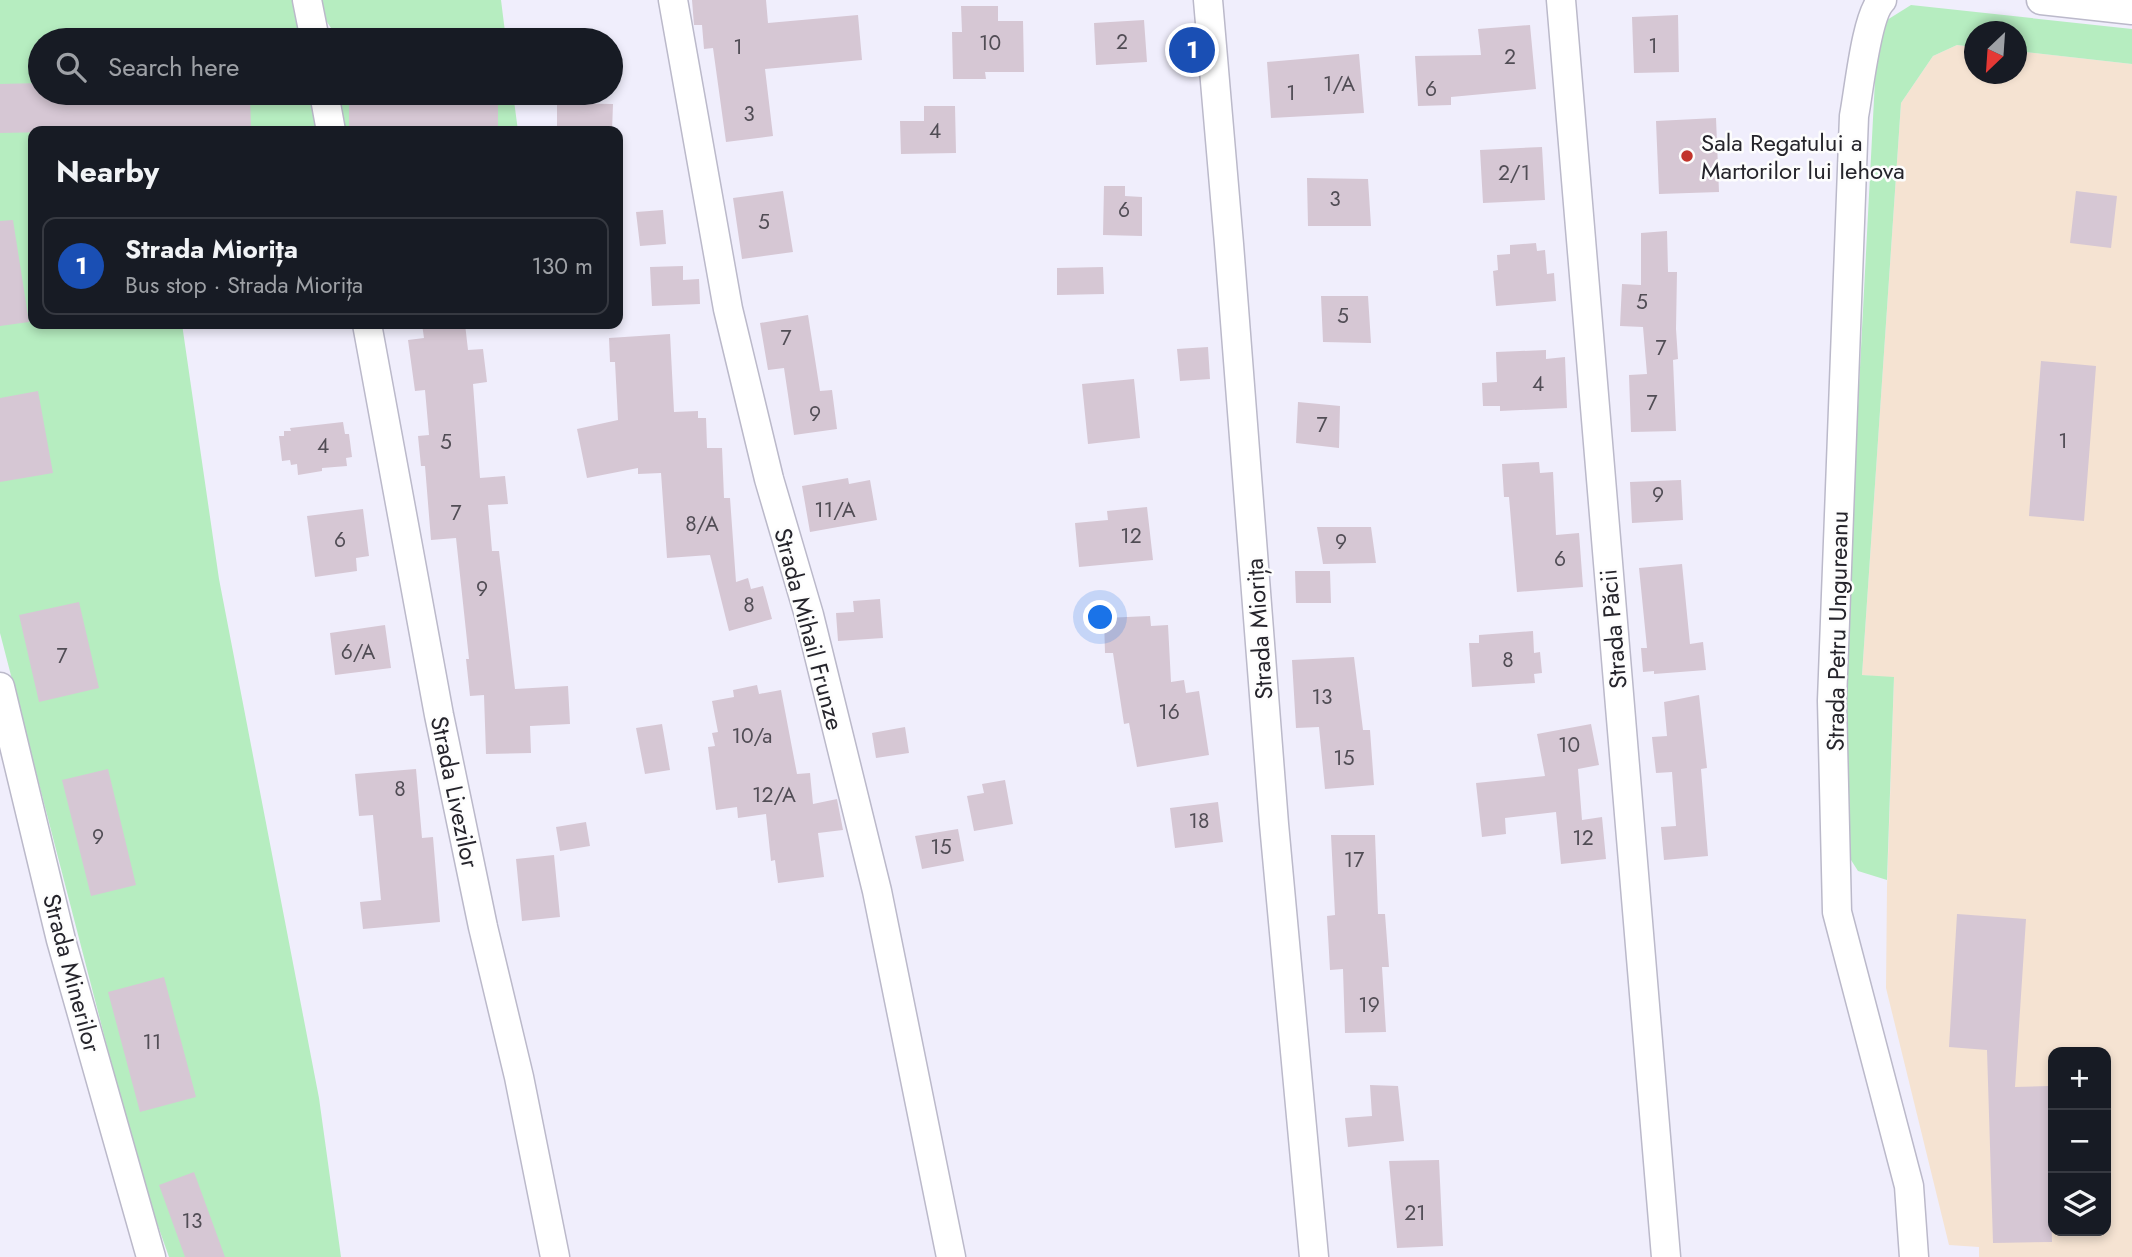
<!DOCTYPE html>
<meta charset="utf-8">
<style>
body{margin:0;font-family:Jost,sans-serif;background:#20242c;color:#f1f3f6}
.controls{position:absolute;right:21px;bottom:21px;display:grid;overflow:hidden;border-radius:14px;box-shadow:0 4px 10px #0003}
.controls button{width:63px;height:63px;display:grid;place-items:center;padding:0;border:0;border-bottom:2px solid #363941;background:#171b24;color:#f1f3f6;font:35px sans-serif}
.compass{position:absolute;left:1964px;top:21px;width:63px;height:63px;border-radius:50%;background:#171b24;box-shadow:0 4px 10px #0003;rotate:205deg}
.you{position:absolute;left:1101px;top:618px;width:24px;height:24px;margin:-18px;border:5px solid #fff;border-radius:50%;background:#1a73e8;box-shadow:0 0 0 10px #1a73e833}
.badge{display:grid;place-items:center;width:46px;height:46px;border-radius:50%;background:#8c9099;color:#fff;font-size:23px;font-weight:700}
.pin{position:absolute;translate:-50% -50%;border:4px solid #fff;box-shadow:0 2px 7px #0006}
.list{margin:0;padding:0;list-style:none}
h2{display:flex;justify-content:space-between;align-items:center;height:91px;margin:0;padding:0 28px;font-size:30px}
h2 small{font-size:23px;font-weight:400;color:#9ea1a6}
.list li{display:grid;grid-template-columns:46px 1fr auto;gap:21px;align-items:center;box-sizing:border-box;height:98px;margin:0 14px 14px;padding:0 14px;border:2px solid #363941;border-radius:14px}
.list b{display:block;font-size:26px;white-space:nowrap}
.list p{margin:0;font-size:23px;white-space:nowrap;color:#9ea1a6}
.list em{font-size:23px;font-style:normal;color:#9ea1a6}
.icon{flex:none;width:38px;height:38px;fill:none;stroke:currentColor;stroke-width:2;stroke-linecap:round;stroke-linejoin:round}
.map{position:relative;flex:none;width:2132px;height:1257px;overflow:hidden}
.search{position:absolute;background:#171b24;box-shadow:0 4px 10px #0003;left:28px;top:28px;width:595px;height:77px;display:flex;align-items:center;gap:18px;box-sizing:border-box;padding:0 24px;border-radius:38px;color:#9ea1a6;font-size:26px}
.panel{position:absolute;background:#171b24;box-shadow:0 4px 10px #0003;left:28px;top:126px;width:595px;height:203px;border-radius:14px}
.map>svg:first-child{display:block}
.industrial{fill:#f5e3d2;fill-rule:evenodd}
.green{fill:#b6edc0}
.building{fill:#d6c7d4}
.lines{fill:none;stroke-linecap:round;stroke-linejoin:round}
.minor-casing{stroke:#bbb9ca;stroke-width:31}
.minor{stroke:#fff;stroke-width:28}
.poi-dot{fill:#c2342c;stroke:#fdfdfd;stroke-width:2.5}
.labels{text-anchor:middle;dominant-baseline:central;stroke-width:5;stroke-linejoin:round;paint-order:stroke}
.number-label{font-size:21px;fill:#514d55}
.poi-label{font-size:24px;fill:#25242b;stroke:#fdfdfd;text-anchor:start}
.street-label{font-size:24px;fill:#25242b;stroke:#fdfdfd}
</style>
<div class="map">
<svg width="2132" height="1257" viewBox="0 0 2132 1257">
<rect width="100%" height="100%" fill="#f0eefc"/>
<!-- industrial -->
<path class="industrial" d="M1957 45 1974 47V74H2016L2017 51 2132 64V1257H1979V1247L1949 1245 1886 988 1887 887 1894 678 1862 675 1901 103 1933 56ZM2053 1052H2106V1231H2053Z"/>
<!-- green -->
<path class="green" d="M0 0H293L301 40H40V93H310L318 131H33V324H182L219 579 319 1098 341 1257H169L141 1178 0 633Z
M320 0H501L506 40H339L321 13Z
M1911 5 2132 29V64L2017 51 2016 32H1974V47L1957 45 1933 56 1901 103 1862 675 1894 677 1887 880 1858 871 1844 849V674L1877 42 1887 20Z
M341 93H513L518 131H344Z"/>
<!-- building -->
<path class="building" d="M692 0H766L768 23 858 15 862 60 765 69 773 136 726 142 713 48 704 49 702 25H694Z
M961 6H998V21H1023L1024 72H985L986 79H953L952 32H962Z
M1678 15 1679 72 1634 73 1632 17Z
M1144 20 1147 62 1096 65 1094 23Z
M1530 25 1536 89 1451 97V105L1418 106 1415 56 1481 55 1478 29Z
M1359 54 1364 113 1271 118 1267 62Z
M40 83V93H250L251 128 0 133V84Z
M349 93H498V128H349Z
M557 103 613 104 612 131H557Z
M924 106H955L956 153 901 154 900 121H924Z
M1716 118 1719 192 1659 194 1656 121Z
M1542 147 1545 200 1483 203 1480 150Z
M1307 178 1368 179 1371 226H1308Z
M1104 186H1125V196L1142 197V236L1103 235Z
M783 191 793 252 742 259 733 198Z
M2076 191 2117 196 2111 248 2070 243Z
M663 210 666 244 640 246 636 212Z
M13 220 29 322 0 326V221Z
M1667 231 1668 272H1677L1676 329 1678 359 1673 360 1676 431 1631 432 1629 375 1647 374 1643 327 1620 326 1622 284 1641 285V233Z
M1536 243 1537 251 1545 250 1547 274 1554 273 1556 301 1496 306 1493 271 1498 270 1497 255 1510 254V245Z
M683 266V280L699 279 700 304 652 306 650 267Z
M1103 267 1104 294 1057 295V268Z
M1321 296H1368L1371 343 1323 342Z
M808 315 820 391 832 390 837 429 794 435 784 368 768 370 760 323Z
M422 324H465L468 350 483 349 487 382 473 384 480 478 505 476 508 504 488 505 492 551H499L515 689 568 686 570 724 530 726 531 753 486 754 484 695 470 696 466 659H469L456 538 431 540 425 466H421L418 436 429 435 425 390 415 391 408 340 424 338Z
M670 334 674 412 698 411V418H706L707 448H722L724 498H730L736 582 748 578 751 589 763 586 772 619 729 631 710 555 667 558 661 473 638 474V468L587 478 577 429 618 420 615 362H610L609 338Z
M1208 347 1210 379 1180 381 1177 349Z
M1546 350V359L1565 357 1567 408 1500 411V406H1483L1482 383 1497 382 1496 352Z
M2041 361 2096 366 2084 521 2029 516Z
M1134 379 1140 438 1088 444 1082 384Z
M38 391 53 473 0 482V398Z
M1298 402 1340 406 1339 448 1296 443Z
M343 422 345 434H349L352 457 346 458 347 466 322 468V471L298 475 297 464 291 465 290 460 282 461 279 436H284V431H291L290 428Z
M1539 462 1540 473 1553 472 1556 535 1579 533 1583 587 1517 592 1509 497H1504L1502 464Z
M848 478 849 484 870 480 877 520 810 532 802 486Z
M1681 480 1683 520 1632 523 1630 482Z
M1147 507 1153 560 1079 567 1075 523 1108 520 1107 511Z
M363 509 369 556 356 558 357 571 315 577 307 516Z
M1317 527H1371L1376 563 1323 564Z
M1682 564 1690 644 1703 642 1706 670 1654 674V671L1643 672 1641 648H1647L1639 568Z
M1295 571H1330L1331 603H1296Z
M880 599 883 638 838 641 836 613 854 612 853 601Z
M79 602 99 688 39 702 19 615Z
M1150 616 1151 626 1168 625 1171 682 1184 680 1186 693 1199 691 1209 755 1137 767 1129 723 1124 724 1113 653H1105L1104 618Z
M385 625 391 668 335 675 330 633Z
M1533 631 1534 653 1540 652 1542 673 1534 674 1535 683 1472 687 1469 643H1479V635Z
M1354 657 1363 730H1370L1374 785 1325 789 1319 727 1296 728 1292 660Z
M757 685 759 694 781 690 797 774 810 773 813 804 837 799 843 830 818 833 824 877 778 883 775 860 771 861 766 814 738 818 737 807 716 810 708 747 715 746 712 733 718 732 712 701 734 697 733 690Z
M1699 695 1707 768 1701 769 1708 856 1664 860 1661 827 1676 826 1672 772 1656 773 1652 737 1667 736 1664 702Z
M662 724 670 770 645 774 636 728Z
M1591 724 1599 765 1578 769 1582 820 1602 817 1606 859 1561 864 1556 812 1505 818 1506 834 1482 837 1476 783 1545 776 1537 734Z
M905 727 909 753 876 758 872 733Z
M108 769 136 885 91 896 62 780Z
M416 769 422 838 433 837 440 922 363 929 360 902 381 900 373 815 359 816 355 774Z
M1005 780 1013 824 974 831 967 796 984 793 982 784Z
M1218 802 1223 842 1175 848 1170 808Z
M586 822 590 846 560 851 556 827Z
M958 829 964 861 922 869 915 836Z
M1331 835H1375L1378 914H1385L1389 967H1382L1386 1032 1345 1033 1343 969 1330 970 1327 916 1335 915Z
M554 855 560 917 522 921 516 859Z
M1957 914 2026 919 2015 1087 2048 1086 2052 1242 1993 1243 1987 1050 1949 1047Z
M164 977 196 1097 140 1112 108 992Z
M1370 1085 1398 1086 1404 1141 1348 1147 1345 1118 1372 1116Z
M1439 1160 1443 1246 1397 1248 1389 1161Z
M194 1172 225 1257H185L159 1185Z"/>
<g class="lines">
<defs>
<path id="minor" d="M307 0 315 40
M673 0 728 309 769 479 809 615 877 891 951 1257
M1208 0 1229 244 1274 824 1314 1257
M1561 0 1666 1257
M1882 0C1866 16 1859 91 1854 116L1832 701 1837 912 1909 1186 1914 1257
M2041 0 2132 10
M324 93 331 131
M367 324 439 715 483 927 519 1077 555 1257
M0 687 61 940 151 1257"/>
</defs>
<!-- minor casing -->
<use href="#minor" class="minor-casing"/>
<!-- minor -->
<use href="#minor" class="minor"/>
</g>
<!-- markers -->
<circle class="poi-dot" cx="1687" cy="156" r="7"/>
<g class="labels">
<!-- number labels -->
<g class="number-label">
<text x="1122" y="42">2</text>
<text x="990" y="43">10</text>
<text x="1653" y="46">1</text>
<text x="738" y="47">1</text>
<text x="1510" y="57">2</text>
<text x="1339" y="84">1/A</text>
<text x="1431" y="89">6</text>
<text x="1291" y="93">1</text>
<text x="749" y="114">3</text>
<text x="935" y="131">4</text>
<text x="1514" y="173">2/1</text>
<text x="1335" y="199">3</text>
<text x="1124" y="210">6</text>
<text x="764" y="222">5</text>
<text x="1642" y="302">5</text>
<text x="1343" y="316">5</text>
<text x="786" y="338">7</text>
<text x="1661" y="348">7</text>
<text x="1538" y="384">4</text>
<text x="1652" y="403">7</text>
<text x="815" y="414">9</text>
<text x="1322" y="425">7</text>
<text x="2063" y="441">1</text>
<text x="446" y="442">5</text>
<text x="323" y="446">4</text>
<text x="1658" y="495">9</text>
<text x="835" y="510">11/А</text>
<text x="456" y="513">7</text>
<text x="702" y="524">8/A</text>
<text x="1131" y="536">12</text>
<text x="340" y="540">6</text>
<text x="1341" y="542">9</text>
<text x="1560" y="559">6</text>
<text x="482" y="589">9</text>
<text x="749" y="605">8</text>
<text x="358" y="652">6/A</text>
<text x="62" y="656">7</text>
<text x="1508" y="660">8</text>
<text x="1322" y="697">13</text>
<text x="1169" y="712">16</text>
<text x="752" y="736">10/a</text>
<text x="1569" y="745">10</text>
<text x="1344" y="758">15</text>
<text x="400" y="789">8</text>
<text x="774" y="795">12/A</text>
<text x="1199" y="821">18</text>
<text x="98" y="837">9</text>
<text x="1583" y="838">12</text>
<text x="941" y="847">15</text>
<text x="1354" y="860">17</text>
<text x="1369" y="1005">19</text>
<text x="152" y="1042">11</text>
<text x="1415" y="1213">21</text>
<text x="192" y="1221">13</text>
</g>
<!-- poi labels -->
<g class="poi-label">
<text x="1701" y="142">Sala Regatului a<tspan x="1701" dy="28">Martorilor lui Iehova</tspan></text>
</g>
<!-- street labels -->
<g class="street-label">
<text transform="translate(809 629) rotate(75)">Strada Mihail Frunze</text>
<text transform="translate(1259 629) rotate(-94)">Strada Miorița</text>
<text transform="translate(1613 629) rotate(-95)">Strada Păcii</text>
<text transform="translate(1837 631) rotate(-89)">Strada Petru Ungureanu</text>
<text transform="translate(455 792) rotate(78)">Strada Livezilor</text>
<text transform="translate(72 973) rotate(75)">Strada Minerilor</text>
</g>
</g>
</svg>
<div class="controls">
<button>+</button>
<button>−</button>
<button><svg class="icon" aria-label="layers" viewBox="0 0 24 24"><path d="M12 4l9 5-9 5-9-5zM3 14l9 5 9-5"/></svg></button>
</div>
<svg class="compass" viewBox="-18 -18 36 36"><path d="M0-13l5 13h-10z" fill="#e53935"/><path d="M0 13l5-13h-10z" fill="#9ea1a6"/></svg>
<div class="you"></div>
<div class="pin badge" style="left:1192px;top:50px;background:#1a4fb4">1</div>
<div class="search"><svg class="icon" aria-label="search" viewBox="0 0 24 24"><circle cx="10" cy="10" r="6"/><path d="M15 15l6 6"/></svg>Search here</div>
<section class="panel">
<h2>Nearby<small></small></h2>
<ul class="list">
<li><span class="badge" style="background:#1a4fb4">1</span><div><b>Strada Miorița</b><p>Bus stop · Strada Miorița</p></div><em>130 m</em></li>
</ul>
</section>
</div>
